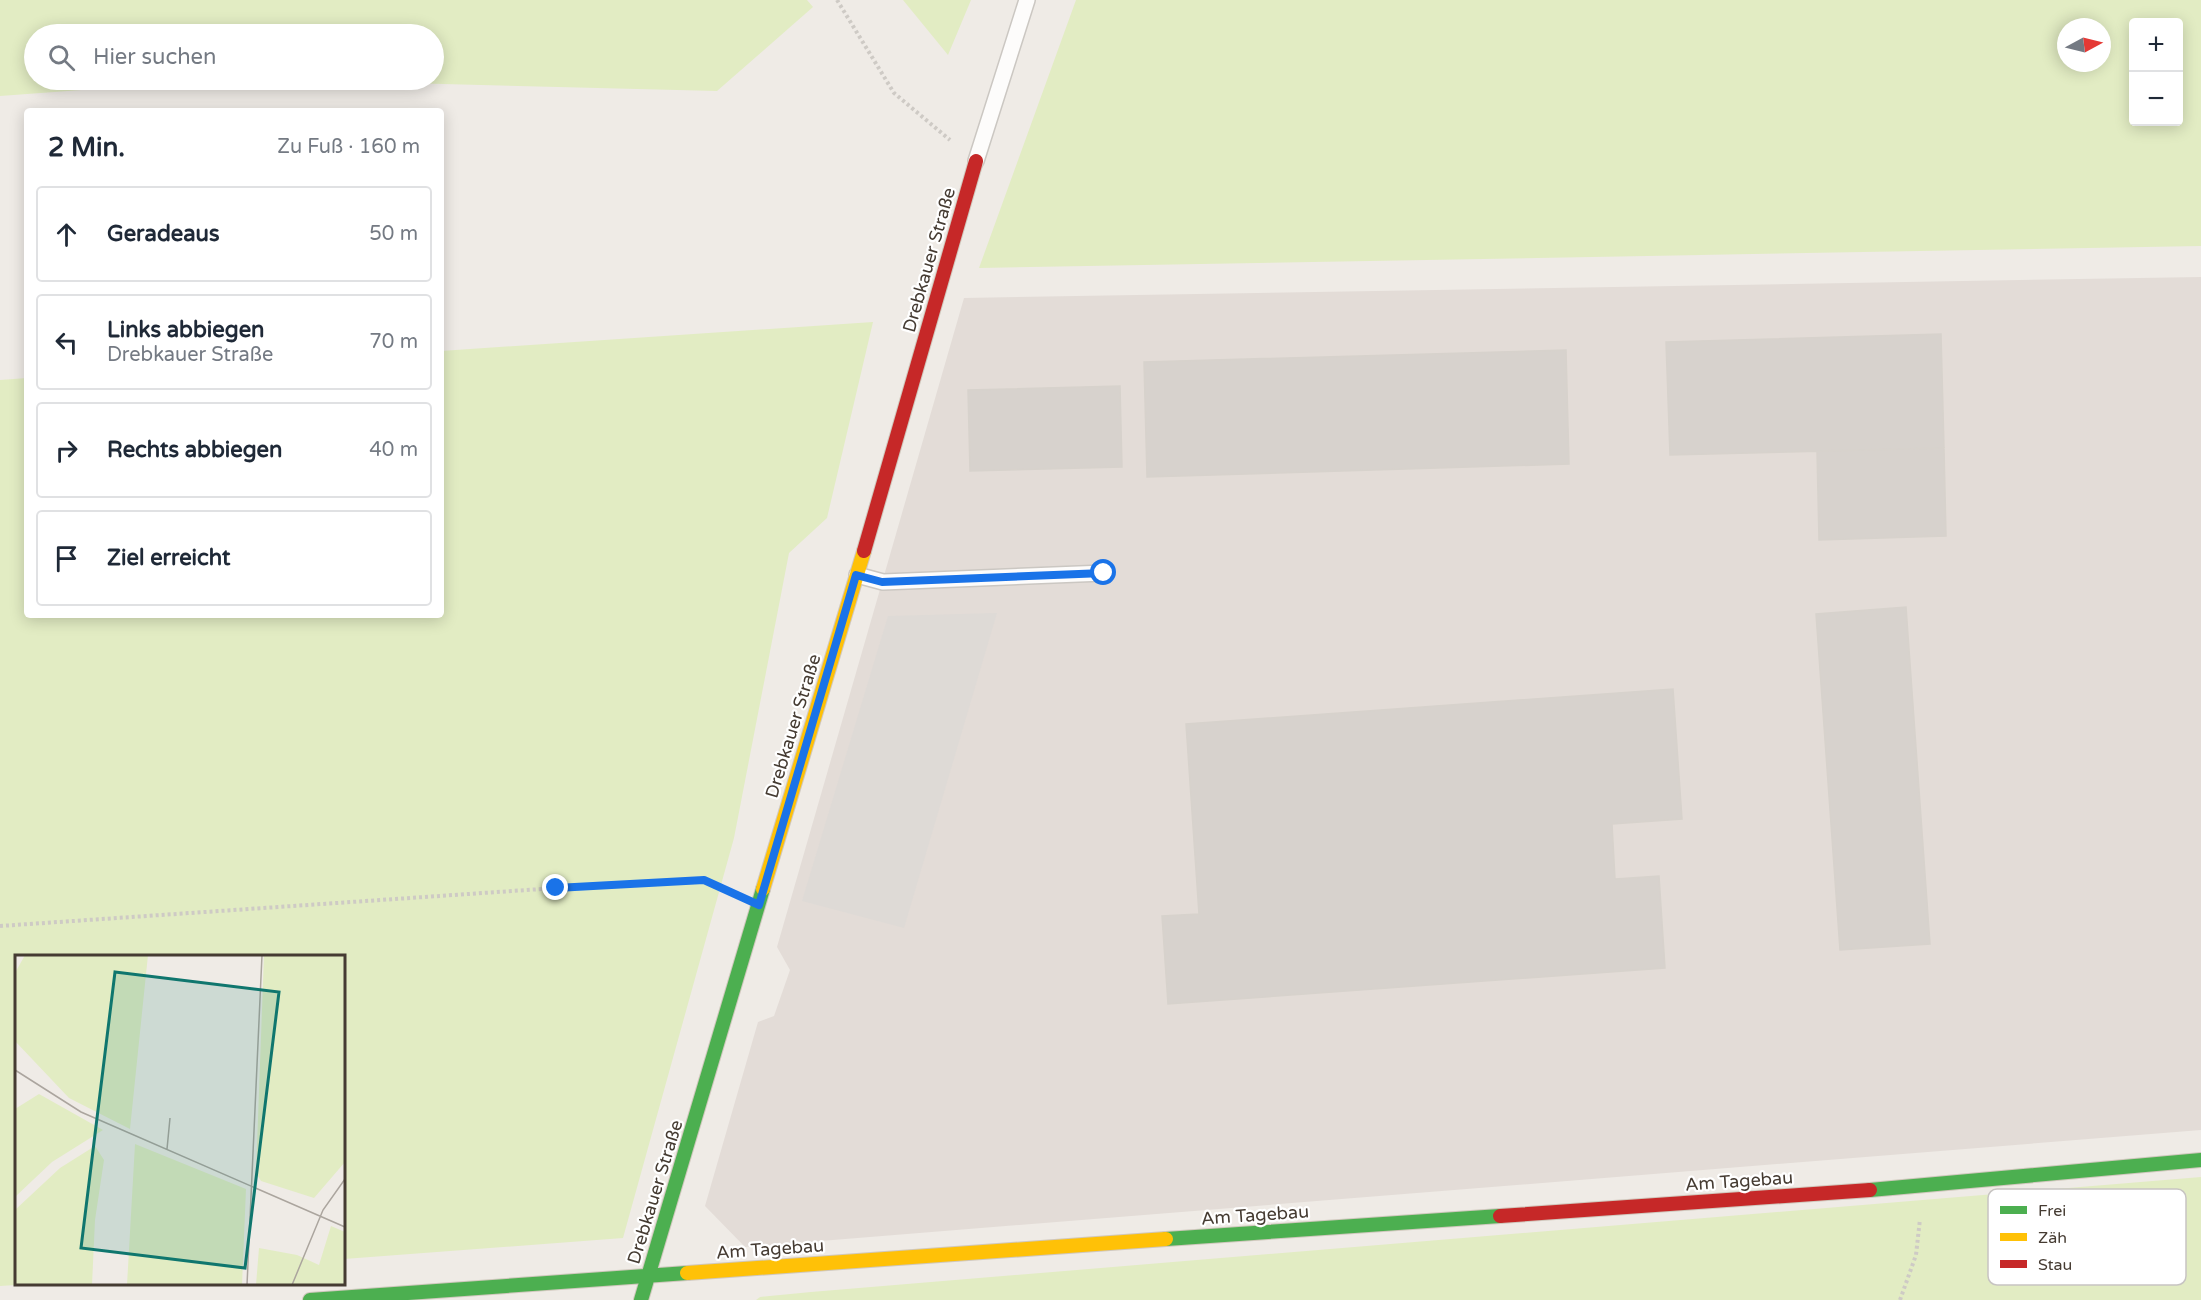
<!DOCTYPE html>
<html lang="de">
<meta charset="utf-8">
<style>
body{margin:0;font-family:"Varela Round",sans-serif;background:#f2f2f3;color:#1f2937}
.controls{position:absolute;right:18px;top:18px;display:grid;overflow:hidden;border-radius:6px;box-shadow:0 3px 15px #0003}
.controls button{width:54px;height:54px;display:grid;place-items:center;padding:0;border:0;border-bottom:2px solid #e0e1e3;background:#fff;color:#1f2937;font:30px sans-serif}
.compass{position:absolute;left:2057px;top:18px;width:54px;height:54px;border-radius:50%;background:#fff;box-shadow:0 3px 15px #0003;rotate:83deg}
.stop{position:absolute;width:18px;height:18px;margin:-14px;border:4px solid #1a73e8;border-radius:50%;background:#fff}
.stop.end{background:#1a73e8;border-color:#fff;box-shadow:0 2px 6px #0008}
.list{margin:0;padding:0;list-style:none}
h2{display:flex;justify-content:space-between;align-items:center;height:78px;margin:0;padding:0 24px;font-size:26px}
h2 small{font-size:20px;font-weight:400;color:#747a83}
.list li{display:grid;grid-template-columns:39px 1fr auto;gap:18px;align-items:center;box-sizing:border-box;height:96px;margin:0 12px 12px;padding:0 12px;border:2px solid #e0e1e3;border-radius:6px}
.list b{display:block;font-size:22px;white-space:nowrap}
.list p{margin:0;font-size:20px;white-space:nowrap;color:#747a83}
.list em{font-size:20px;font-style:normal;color:#747a83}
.icon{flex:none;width:33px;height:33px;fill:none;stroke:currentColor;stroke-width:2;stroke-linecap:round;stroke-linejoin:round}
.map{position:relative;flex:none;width:2201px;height:1300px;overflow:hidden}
.search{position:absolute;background:#fff;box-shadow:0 3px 15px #0003;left:24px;top:24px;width:420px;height:66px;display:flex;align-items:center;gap:15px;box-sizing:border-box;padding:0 21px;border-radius:33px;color:#747a83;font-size:22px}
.panel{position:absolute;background:#fff;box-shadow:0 3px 15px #0003;left:24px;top:108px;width:420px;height:510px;border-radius:6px}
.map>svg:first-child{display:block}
.industrial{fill:#e3dcd7}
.green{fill:#e2ecc3;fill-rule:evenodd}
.parking{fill:#dedad6}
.building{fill:#d7d2cd;stroke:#d7d2cc;stroke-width:1.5}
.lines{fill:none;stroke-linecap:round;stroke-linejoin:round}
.lane-casing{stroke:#cbc7c2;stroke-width:18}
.fast-casing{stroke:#d0c8bd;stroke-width:16}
.slow-casing{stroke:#d0c8bd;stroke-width:16}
.jam-casing{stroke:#d0c8bd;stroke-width:16}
.path{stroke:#cecac5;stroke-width:4;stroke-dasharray:3 3;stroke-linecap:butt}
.lane{stroke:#fdfcfb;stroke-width:15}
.fast{stroke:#4caf50;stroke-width:14}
.slow{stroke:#ffc107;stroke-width:14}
.jam{stroke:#c62828;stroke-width:14}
.route{stroke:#1a73e8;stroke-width:8}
.labels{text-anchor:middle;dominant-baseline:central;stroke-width:4.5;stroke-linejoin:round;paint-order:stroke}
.street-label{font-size:18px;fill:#453b32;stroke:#fff}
.inset-road{fill:none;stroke:#aba59e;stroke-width:1.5}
.view{fill:#0f766e;fill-opacity:0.15;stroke:#0f766e;stroke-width:3}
.inset-edge{fill:none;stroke:#453b32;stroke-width:3}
.key{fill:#fff;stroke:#c7c4c2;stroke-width:1.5}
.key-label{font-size:16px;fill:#453b32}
</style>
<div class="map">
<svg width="2201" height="1300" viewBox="0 0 2201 1300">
<rect width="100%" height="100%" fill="#efebe6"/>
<!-- industrial -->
<path class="industrial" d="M2201 277V1130L745 1247 705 1206 758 1022 774 1016 790 970 777 947 964 298Z"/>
<!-- green -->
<path class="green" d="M0 0H807L813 7 717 91 289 80H434V34H34V80H217L0 96Z
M903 0H971L948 55Z
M1076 0H2201V246L979 268ZM2178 22V122H2134V22ZM2066 27H2102V63H2066Z
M873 322 827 518 789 553 734 838 623 1238 344 1259V956H16V1284H32L0 1286V380L27 378V615H441V351Z
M2201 1177V1300H756L760 1297 811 1292Z"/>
<!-- parking -->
<path class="parking" d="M997 613 904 928 802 901 888 616Z"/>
<!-- building -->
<path class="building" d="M1941 334 1944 448 1670 455 1666 342Z
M1566 350 1569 464 1147 477 1144 362Z
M1120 386 1122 467 970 471 968 390Z
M1944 448 1946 536 1819 540 1817 451Z
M1906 607 1930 944 1840 950 1816 614Z
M1673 689 1682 819 1612 824 1615 879 1659 876 1665 968 1168 1004 1162 916 1199 914 1186 724Z"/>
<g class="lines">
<defs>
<path id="lane" d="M976 161 1027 0
M857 575 883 582 1104 573"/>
<path id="fast" d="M1870 1190 2201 1160
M1166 1239 1500 1216
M310 1300 687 1273
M641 1300 763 889"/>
<path id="slow" d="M763 889 864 551
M687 1273 1166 1239"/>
<path id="jam" d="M864 551 976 161
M1500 1216 1870 1190"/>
</defs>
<!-- lane casing -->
<use href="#lane" class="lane-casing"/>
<!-- fast casing -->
<use href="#fast" class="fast-casing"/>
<!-- slow casing -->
<use href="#slow" class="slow-casing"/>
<!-- jam casing -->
<use href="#jam" class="jam-casing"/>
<!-- path -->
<path class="path" d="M837 0 894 93 950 140
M0 926 556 888 704 880 728 891
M1900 1300 1916 1255 1920 1219"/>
<!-- lane -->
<use href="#lane" class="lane"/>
<!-- fast -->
<use href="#fast" class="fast"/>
<!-- slow -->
<use href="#slow" class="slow"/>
<!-- jam -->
<use href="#jam" class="jam"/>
</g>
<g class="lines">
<!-- route -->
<path class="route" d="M556 888 704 880 759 905 856 575 882 582 1104 573"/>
</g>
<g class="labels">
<!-- street labels -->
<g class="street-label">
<text transform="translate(929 260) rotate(-74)">Drebkauer Straße</text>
<text transform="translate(793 726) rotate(-73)">Drebkauer Straße</text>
<text transform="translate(1739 1181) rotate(-4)">Am Tagebau</text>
<text transform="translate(655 1192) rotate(-73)">Drebkauer Straße</text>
<text transform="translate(1255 1215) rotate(-4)">Am Tagebau</text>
<text transform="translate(770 1249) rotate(-4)">Am Tagebau</text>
</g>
</g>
<!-- overview -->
<g transform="translate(15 955)">
<rect width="330" height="330" fill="#efebe6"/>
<path d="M10 0H133L115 174 54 143 0 86V18ZM249 0H330V207L299 243 246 226 241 218ZM24 139 88 175 37 207 0 242V154ZM120 189 231 234 227 330H112ZM80 191 89 205 80 265 77 330H0V255L45 213ZM316 271 330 277V330H241L244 293 282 300 304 310Z" fill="#e2ecc3"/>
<path class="inset-road" d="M0 115 66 157 330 272M152 194 155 163M232 330 247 0M277 330 308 255 330 224"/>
<path class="view" d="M100 17 264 37 230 313 66 293Z"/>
<rect width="330" height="330" class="inset-edge"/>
</g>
<!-- legend -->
<rect x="1988" y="1189" width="198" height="96" rx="9" class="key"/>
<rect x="2000" y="1206" width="27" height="8" fill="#4caf50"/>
<rect x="2000" y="1233" width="27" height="8" fill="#ffc107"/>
<rect x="2000" y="1260" width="27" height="8" fill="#c62828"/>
<g class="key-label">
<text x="2038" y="1216">Frei</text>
<text x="2038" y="1243">Zäh</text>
<text x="2038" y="1270">Stau</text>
</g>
</svg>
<div class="controls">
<button>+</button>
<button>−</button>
</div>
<svg class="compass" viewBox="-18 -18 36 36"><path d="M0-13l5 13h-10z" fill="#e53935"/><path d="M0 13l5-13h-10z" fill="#747a83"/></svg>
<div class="stop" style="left:1104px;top:573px"></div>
<div class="stop end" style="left:556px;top:888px"></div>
<div class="search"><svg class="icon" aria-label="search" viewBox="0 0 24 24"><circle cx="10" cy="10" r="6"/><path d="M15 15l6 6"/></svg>Hier suchen</div>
<section class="panel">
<h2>2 Min.<small>Zu Fuß · 160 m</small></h2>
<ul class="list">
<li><svg class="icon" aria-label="ahead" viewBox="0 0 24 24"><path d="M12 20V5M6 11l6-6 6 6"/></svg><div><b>Geradeaus</b></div><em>50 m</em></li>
<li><svg class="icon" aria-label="left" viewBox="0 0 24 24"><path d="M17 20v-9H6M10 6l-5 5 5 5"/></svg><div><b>Links abbiegen</b><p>Drebkauer Straße</p></div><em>70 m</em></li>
<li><svg class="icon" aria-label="right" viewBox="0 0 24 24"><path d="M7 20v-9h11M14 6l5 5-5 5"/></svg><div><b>Rechts abbiegen</b></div><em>40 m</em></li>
<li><svg class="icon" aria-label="arrive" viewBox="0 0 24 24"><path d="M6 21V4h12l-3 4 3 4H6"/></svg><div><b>Ziel erreicht</b></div></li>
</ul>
</section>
</div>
